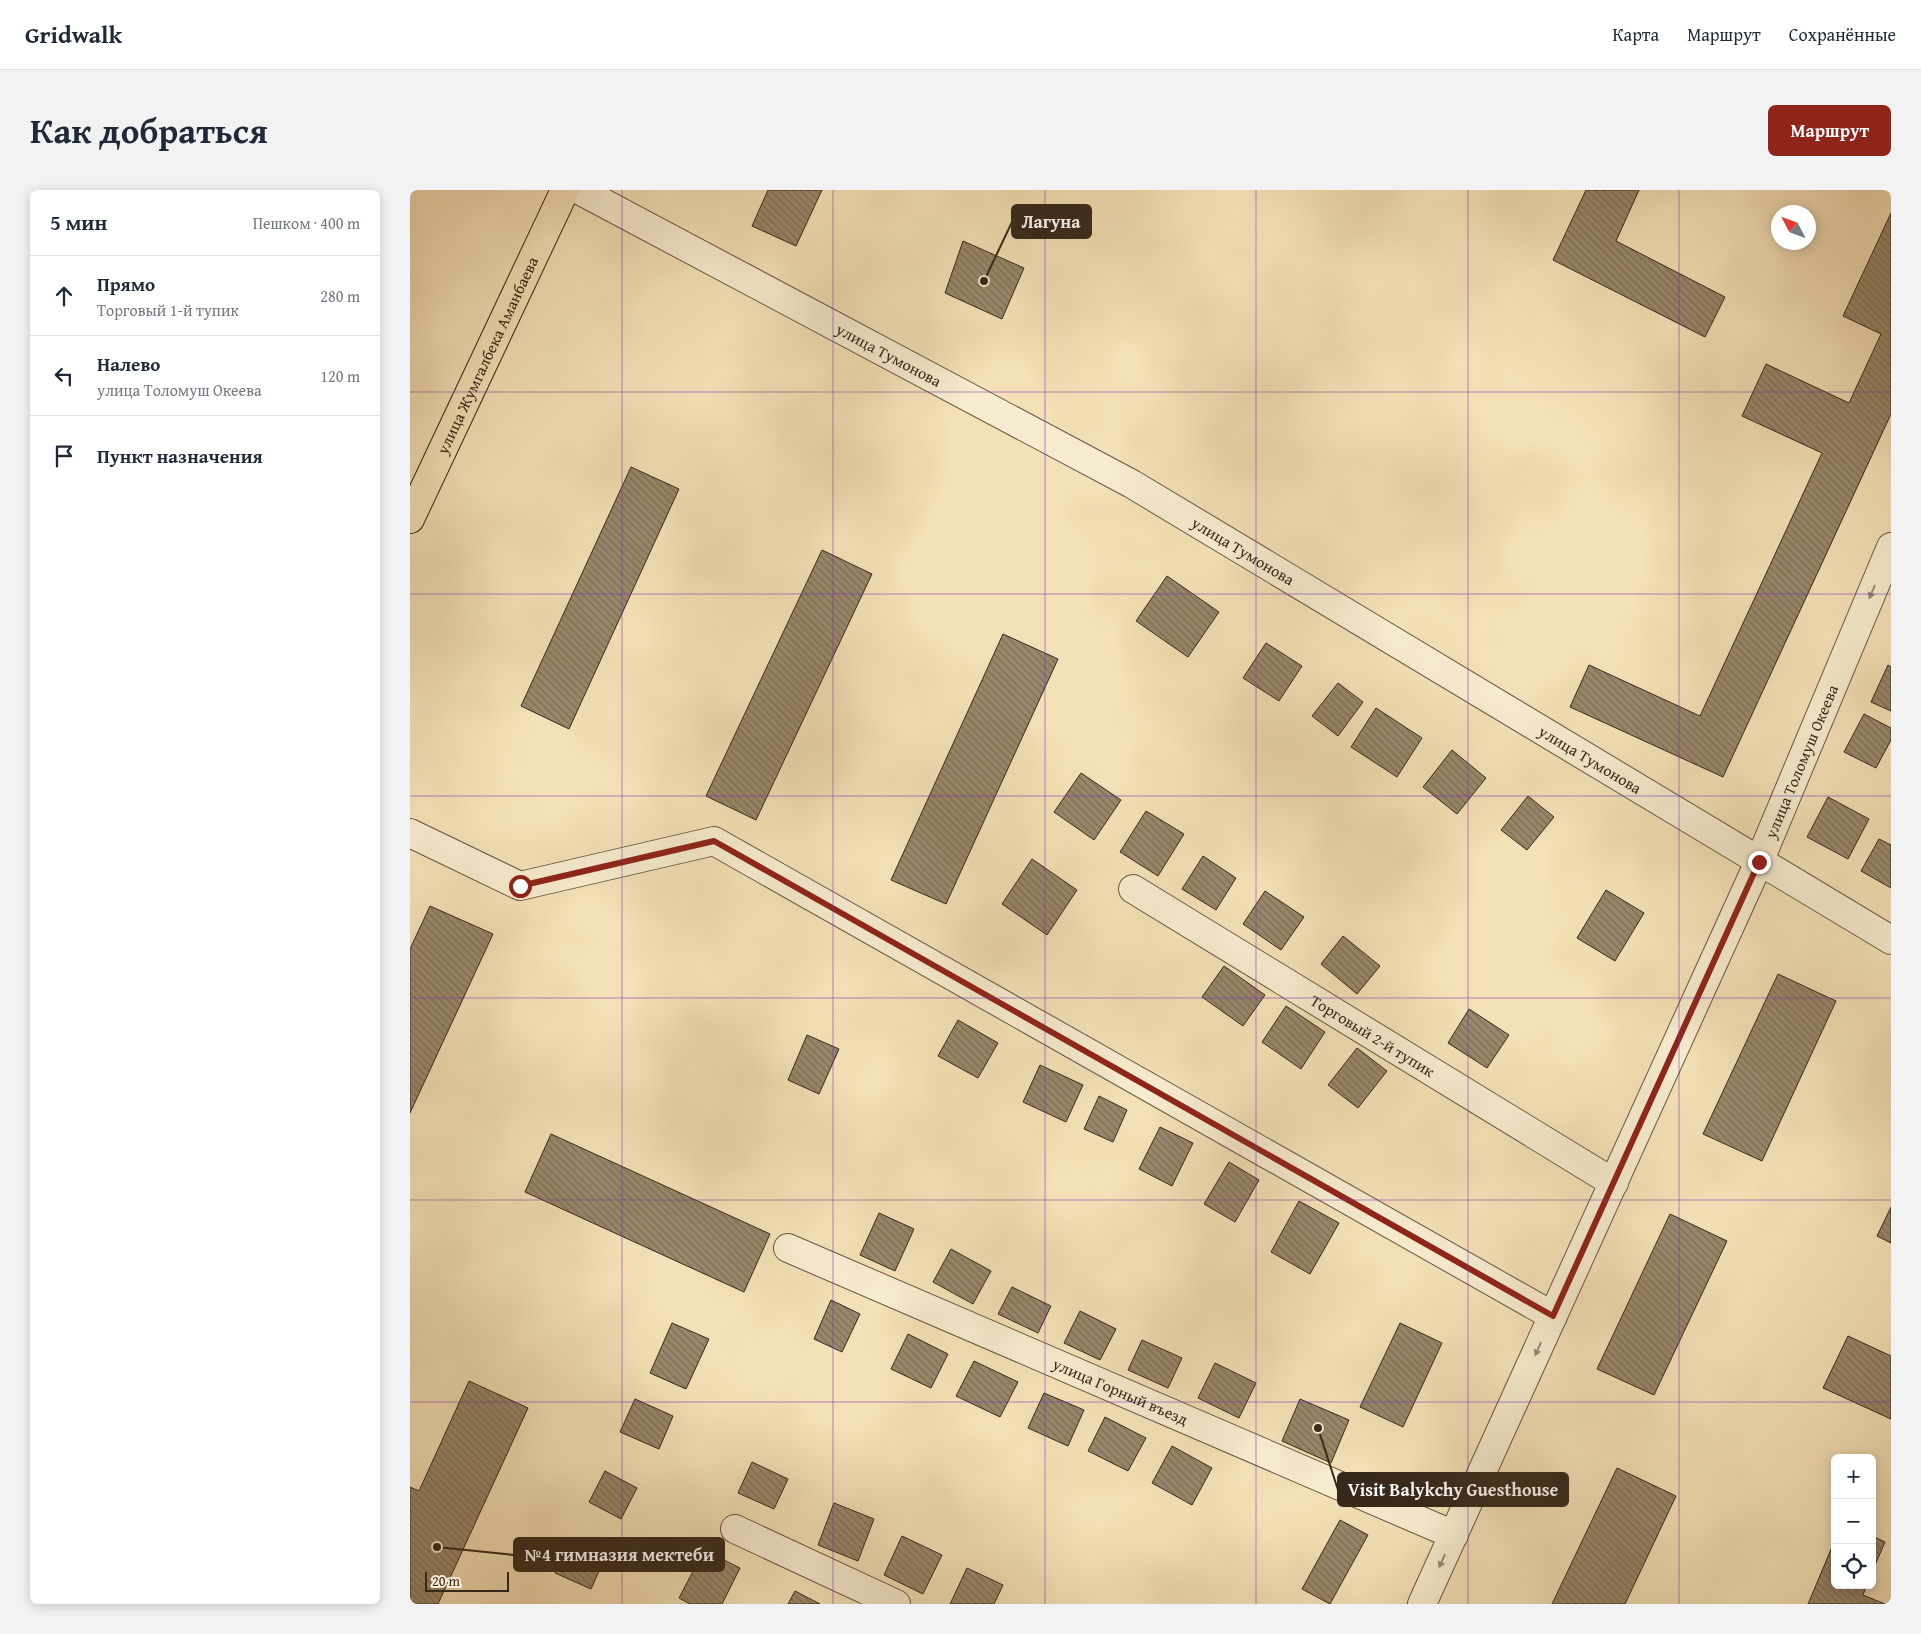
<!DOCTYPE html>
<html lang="ru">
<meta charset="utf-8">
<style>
body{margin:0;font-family:"Gentium Book Plus",serif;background:#f2f2f3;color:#1f2937}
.controls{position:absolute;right:15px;bottom:15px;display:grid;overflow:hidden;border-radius:8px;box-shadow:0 2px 12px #0003}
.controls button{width:45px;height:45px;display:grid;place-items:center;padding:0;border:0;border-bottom:1px solid #e0e1e3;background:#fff;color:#1f2937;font:25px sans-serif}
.compass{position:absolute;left:1361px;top:15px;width:45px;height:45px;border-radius:50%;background:#fff;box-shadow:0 2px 12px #0003;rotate:311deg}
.scale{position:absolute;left:15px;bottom:12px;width:84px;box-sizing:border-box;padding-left:5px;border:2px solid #36281b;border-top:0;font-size:14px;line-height:18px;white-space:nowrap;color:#36281b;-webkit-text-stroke:4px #f8ecd0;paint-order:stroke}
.stop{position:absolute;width:15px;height:15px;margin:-11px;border:4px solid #8f2418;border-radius:50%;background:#fff}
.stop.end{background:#8f2418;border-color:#fff;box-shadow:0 1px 5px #0008}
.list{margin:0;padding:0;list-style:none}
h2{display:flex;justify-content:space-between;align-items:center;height:65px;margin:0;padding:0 20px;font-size:21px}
h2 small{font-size:16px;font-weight:400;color:#747a83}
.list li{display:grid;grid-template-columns:32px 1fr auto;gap:15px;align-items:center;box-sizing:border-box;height:80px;padding:0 20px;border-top:1px solid #e0e1e3}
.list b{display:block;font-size:19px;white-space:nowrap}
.list p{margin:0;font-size:16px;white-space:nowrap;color:#747a83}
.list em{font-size:16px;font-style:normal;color:#747a83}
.icon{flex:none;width:28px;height:28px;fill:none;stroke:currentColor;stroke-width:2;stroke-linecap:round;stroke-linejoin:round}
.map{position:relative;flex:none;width:1481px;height:1414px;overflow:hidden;border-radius:8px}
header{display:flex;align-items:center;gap:30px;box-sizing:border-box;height:70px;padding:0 25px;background:#fff;border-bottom:1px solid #e0e1e3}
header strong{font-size:24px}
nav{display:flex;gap:28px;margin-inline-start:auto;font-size:18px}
.intro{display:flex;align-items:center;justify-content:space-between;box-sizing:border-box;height:120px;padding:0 30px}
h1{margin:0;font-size:35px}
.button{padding:12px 22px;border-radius:8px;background:#8f2418;color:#fff;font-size:18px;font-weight:700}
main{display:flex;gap:30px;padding:0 30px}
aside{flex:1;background:#fff;border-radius:8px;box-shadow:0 2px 12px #0003}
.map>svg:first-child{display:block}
.building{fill:url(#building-back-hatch);stroke:#36281b}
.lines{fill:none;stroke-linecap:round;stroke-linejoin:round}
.minor-casing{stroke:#665642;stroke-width:30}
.tertiary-casing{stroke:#665642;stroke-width:30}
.primary-casing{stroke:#36281b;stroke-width:30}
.minor{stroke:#f8ecd0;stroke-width:28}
.tertiary{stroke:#f8ecd0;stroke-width:28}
.primary{stroke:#f5e1b7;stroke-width:28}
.oneway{fill:#978a76}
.route{stroke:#8f2418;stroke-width:6}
.grid{fill:none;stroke:#7b2cbf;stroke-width:1;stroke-opacity:0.55}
.labels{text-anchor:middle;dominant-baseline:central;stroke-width:4;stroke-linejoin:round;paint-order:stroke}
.street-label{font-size:16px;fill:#36281b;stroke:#f8ecd0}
.leader{fill:none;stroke:#36281b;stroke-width:2}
.callout-dot{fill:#36281b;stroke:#f8ecd0;stroke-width:2}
.callout{fill:#36281b;stroke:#36281b;stroke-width:2}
.callout-label{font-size:18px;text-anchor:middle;font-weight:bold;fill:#fff}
</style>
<header>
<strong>Gridwalk</strong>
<nav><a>Карта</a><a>Маршрут</a><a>Сохранённые</a></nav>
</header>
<div class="intro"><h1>Как добраться</h1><a class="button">Маршрут</a></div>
<main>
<aside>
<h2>5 мин<small>Пешком · 400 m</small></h2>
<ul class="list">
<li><svg class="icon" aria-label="ahead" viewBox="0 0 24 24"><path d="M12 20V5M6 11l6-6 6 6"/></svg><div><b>Прямо</b><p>Торговый 1-й тупик</p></div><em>280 m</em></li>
<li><svg class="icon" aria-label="left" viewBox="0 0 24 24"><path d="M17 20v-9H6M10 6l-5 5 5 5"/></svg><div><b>Налево</b><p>улица Толомуш Океева</p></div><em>120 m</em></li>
<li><svg class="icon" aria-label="arrive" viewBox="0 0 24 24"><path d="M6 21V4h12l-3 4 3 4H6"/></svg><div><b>Пункт назначения</b></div></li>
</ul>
</aside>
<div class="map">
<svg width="1481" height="1414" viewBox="0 0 1481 1414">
<defs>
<pattern id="building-back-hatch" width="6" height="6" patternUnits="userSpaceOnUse" patternTransform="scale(1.25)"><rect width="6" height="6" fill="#99886c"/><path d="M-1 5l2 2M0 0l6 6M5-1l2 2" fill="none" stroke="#7e6f58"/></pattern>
</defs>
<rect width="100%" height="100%" fill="#f5e1b7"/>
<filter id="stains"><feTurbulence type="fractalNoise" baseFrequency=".004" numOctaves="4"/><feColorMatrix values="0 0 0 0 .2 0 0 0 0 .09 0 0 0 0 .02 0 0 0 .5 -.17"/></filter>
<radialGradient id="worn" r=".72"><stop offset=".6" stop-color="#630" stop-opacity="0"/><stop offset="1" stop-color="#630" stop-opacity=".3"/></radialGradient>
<!-- building -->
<path class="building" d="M358 0H412L386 56 342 36Z
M1176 0H1229L1206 51 1315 107 1295 147 1143 70Z
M1481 23V224L1313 587 1160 517 1179 475 1290 526 1412 263 1332 226 1356 174 1439 213 1471 144 1433 126Z
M553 51 614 78 592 129 535 103Z
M221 277 269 299 159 539 111 516Z
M412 360 462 384 346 630 296 606Z
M757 386 809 422 778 467 726 431Z
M593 444 648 469 536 714 481 690Z
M856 453 892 476 869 511 833 488Z
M1478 475 1481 477V521L1461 512Z
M928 493 953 512 928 546 902 526Z
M966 518 1012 548 987 587 941 557Z
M1454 524 1481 538V550L1466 578 1434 562Z
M1042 560 1076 588 1047 624 1013 597Z
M671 583 711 610 684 650 644 622Z
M1118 606 1144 627 1117 660 1091 640Z
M1418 607 1459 629 1438 669 1397 647Z
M736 621 774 644 748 686 710 662Z
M1469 649 1481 655V698L1451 681Z
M793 666 826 688 806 720 772 699Z
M622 669 667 700 637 745 592 714Z
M1196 700 1234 723 1205 771 1167 748Z
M855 701 894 727 871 760 833 734Z
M20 716 83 744 0 923V759Z
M933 746 970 776 947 804 911 774Z
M814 776 855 805 833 836 792 807Z
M1368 784 1426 811 1352 971 1293 944Z
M876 816 915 842 891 879 852 852Z
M1059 819 1099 845 1077 878 1038 853Z
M548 830 588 853 568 888 528 866Z
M397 845 429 859 409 904 378 890Z
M947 858 977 881 948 918 918 895Z
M630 875 673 895 656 932 613 912Z
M689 906 717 920 703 952 674 939Z
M750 937 783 953 762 996 729 979Z
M141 944 360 1044 334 1102 115 1002Z
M819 972 849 990 825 1032 794 1014Z
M889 1011 929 1033 900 1084 861 1062Z
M1481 1017V1053L1467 1046Z
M469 1023 504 1039 485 1081 450 1065Z
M1260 1024 1317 1051 1244 1205 1187 1179Z
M541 1059 581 1081 563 1114 523 1092Z
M602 1097 641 1116 628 1143 588 1124Z
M421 1110 450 1124 432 1162 404 1149Z
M670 1121 706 1139 690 1170 654 1153Z
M262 1133 299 1149 276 1199 240 1183Z
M990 1133 1032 1153 993 1237 950 1217Z
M498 1144 538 1164 521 1198 481 1179Z
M1438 1146 1481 1166V1229L1413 1198Z
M732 1150 772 1168 758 1198 718 1180Z
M564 1171 608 1192 590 1227 546 1206Z
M805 1173 846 1193 829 1228 788 1208Z
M59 1191 118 1218 28 1414H0V1297L9 1301Z
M634 1203 674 1220 658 1256 618 1238Z
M225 1209 263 1226 249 1259 210 1242Z
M890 1209 939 1230 921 1273 872 1251Z
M695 1227 736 1248 718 1281 678 1261Z
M762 1256 802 1278 782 1315 742 1293Z
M342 1272 378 1289 364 1319 328 1303Z
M1207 1278 1266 1306 1215 1414H1142Z
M195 1281 227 1298 211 1329 179 1312Z
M424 1313 464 1329 448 1371 408 1355Z
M930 1330 958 1345 920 1414 892 1399Z
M492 1346 532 1365 513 1404 474 1385Z
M1462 1346 1475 1352 1462 1382Z
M1425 1350V1395H1457L1453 1405 1475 1414H1398Z
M160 1351 195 1368 181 1399 145 1383Z
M294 1360 330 1378 312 1414H280L269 1408Z
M557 1378 593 1395 584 1414H540Z
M385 1401 410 1414H378Z"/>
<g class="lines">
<defs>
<g id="minor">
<path id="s1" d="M169 0 722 294 1481 750"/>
<path d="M0 643 110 696 304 651 1143 1126"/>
<path id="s2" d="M723 699 1204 993"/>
<path id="s3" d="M378 1058 1044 1345"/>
<path d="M325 1339 486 1414"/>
</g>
<g id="tertiary">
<path id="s4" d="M1012 1414 1349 672 1481 357"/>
</g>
<g id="primary">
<path id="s5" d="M0 329 155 0"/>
</g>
</defs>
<!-- minor casing -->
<use href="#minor" class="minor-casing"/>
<!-- tertiary casing -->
<use href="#tertiary" class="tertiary-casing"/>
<!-- primary casing -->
<use href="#primary" class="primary-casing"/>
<!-- minor -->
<use href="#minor" class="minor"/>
<!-- tertiary -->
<use href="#tertiary" class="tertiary"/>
<!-- primary -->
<use href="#primary" class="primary"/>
</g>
<!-- one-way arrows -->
<defs><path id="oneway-solid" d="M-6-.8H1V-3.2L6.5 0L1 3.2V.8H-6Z" transform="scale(1.25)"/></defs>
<g class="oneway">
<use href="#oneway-solid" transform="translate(1462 402) rotate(113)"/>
<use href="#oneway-solid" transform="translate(1128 1159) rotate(114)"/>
<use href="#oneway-solid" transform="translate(1032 1371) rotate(114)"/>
</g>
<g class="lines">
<!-- route -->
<path class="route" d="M110 696 304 651 1143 1126 1349 672"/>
</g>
<!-- grid -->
<path class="grid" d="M212 0V1414M423 0V1414M635 0V1414M846 0V1414M1058 0V1414M1269 0V1414M0 202H1481M0 404H1481M0 606H1481M0 808H1481M0 1010H1481M0 1212H1481"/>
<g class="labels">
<!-- street labels -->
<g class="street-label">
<text stroke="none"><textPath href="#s5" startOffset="181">улица Жумгалбека Аманбаева</textPath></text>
<text stroke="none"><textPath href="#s1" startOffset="351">улица Тумонова</textPath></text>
<text stroke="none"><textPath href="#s1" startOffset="756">улица Тумонова</textPath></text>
<text stroke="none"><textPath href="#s1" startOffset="1161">улица Тумонова</textPath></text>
<text stroke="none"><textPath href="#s4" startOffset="924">улица Толомуш Океева</textPath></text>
<text stroke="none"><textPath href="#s2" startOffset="281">Торговый 2-й тупик</textPath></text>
<text stroke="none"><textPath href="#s3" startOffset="362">улица Горный въезд</textPath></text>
</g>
</g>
<!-- callouts -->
<path class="leader" d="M574 91L602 32M908 1238L928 1300M27 1357L104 1365"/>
<g class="callout-dot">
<circle cx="574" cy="91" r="5"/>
<circle cx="908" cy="1238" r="5"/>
<circle cx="27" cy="1357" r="5"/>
</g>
<g class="callout">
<rect x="602" y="15" width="79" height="33" rx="5"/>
<rect x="928" y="1283" width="230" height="33" rx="5"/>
<rect x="104" y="1348" width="210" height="33" rx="5"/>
</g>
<g class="callout-label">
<text x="641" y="38">Лагуна</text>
<text x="1043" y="1306">Visit Balykchy Guesthouse</text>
<text x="209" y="1371">№4 гимназия мектеби</text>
</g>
<rect width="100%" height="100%" filter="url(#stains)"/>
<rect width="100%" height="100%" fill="url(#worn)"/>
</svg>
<div class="controls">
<button>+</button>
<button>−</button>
<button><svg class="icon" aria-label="locate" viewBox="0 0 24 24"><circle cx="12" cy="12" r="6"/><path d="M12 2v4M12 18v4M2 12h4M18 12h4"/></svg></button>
</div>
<svg class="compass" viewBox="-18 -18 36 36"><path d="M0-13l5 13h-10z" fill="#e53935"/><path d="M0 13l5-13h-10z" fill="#747a83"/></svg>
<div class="scale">20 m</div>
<div class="stop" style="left:110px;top:696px"></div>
<div class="stop end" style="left:1349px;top:672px"></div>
</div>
</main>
